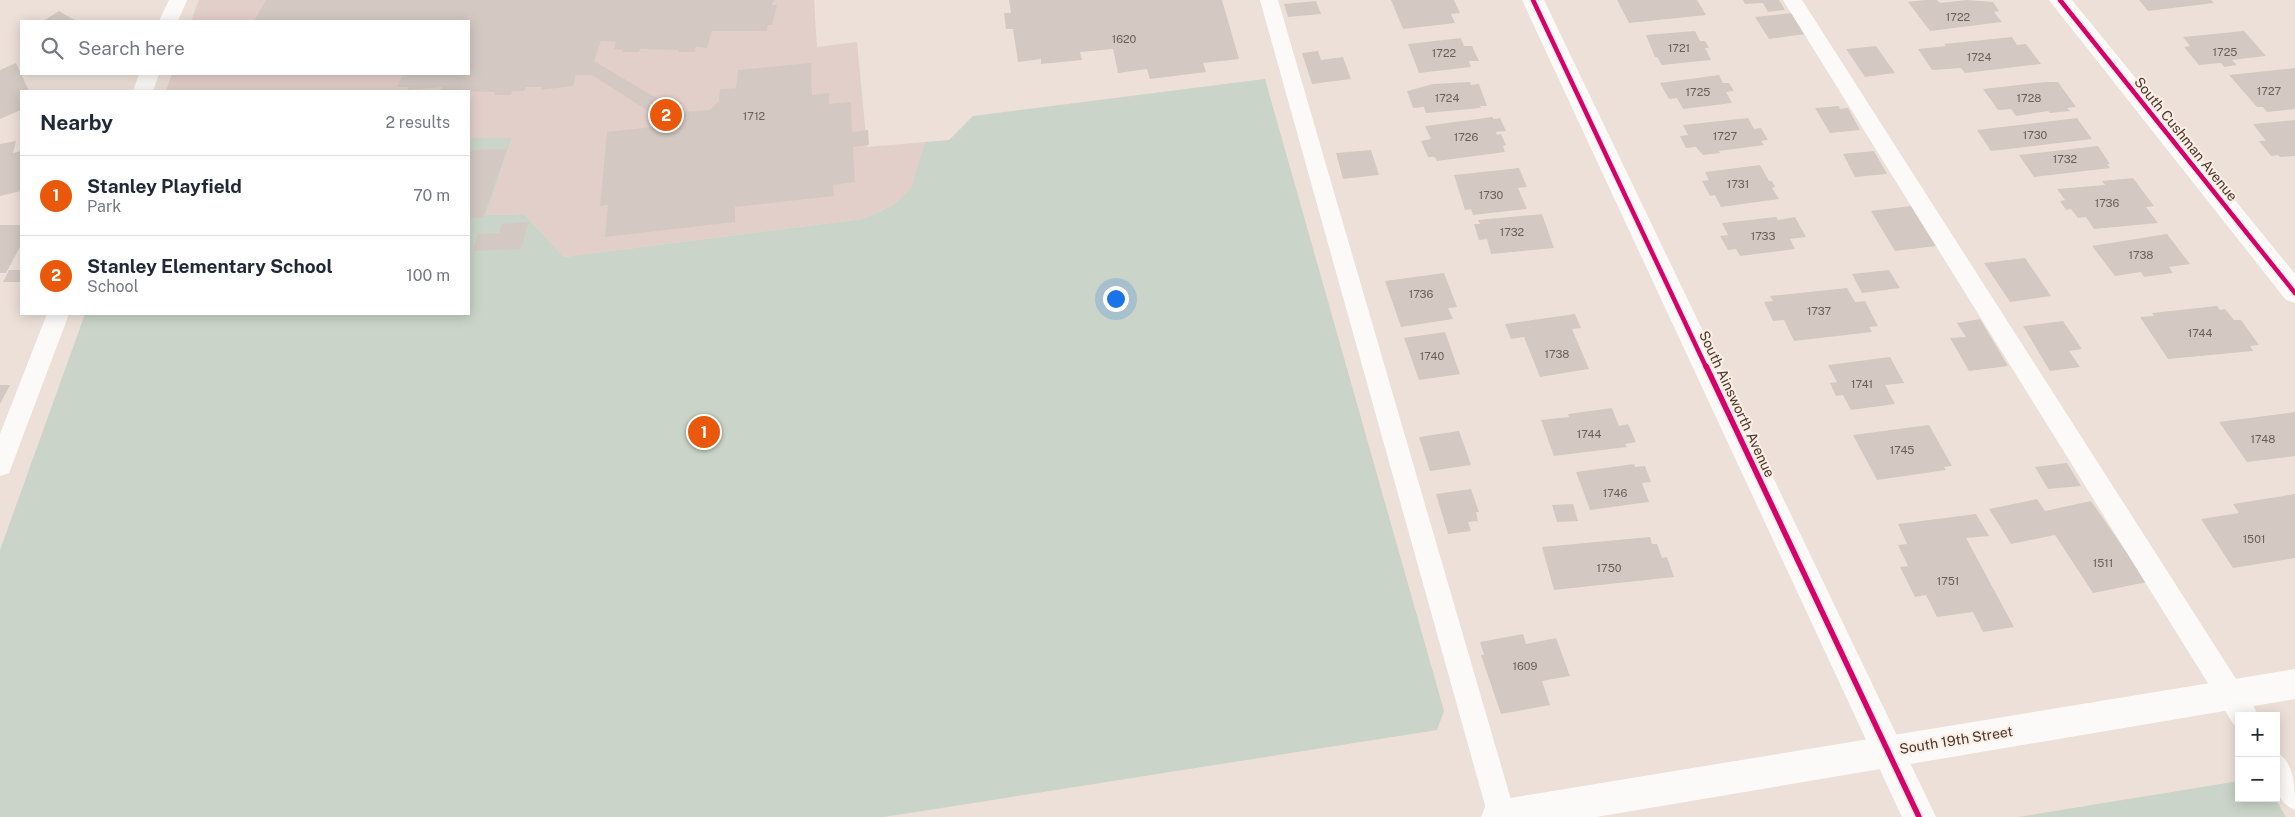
<!DOCTYPE html>
<meta charset="utf-8">
<style>
body{margin:0;font-family:"Public Sans",sans-serif;background:#f2f2f3;color:#1f2937}
.controls{position:absolute;right:15px;bottom:15px;display:grid;overflow:hidden;border-radius:0px;box-shadow:0 2px 12px #0003}
.controls button{width:45px;height:45px;display:grid;place-items:center;padding:0;border:0;border-bottom:1px solid #e0e1e3;background:#fff;color:#1f2937;font:25px sans-serif}
.you{position:absolute;left:1115px;top:298px;width:18px;height:18px;margin:-12px;border:4px solid #fff;border-radius:50%;background:#1a73e8;box-shadow:0 0 0 8px #1a73e833}
.badge{display:grid;place-items:center;width:32px;height:32px;border-radius:50%;background:#ea580c;color:#fff;font-size:16px;font-weight:700}
.pin{position:absolute;translate:-50% -50%;border:2px solid #fff;box-shadow:0 1px 5px #0006}
.list{margin:0;padding:0;list-style:none}
h2{display:flex;justify-content:space-between;align-items:center;height:65px;margin:0;padding:0 20px;font-size:21px}
h2 small{font-size:16px;font-weight:400;color:#747a83}
.list li{display:grid;grid-template-columns:32px 1fr auto;gap:15px;align-items:center;box-sizing:border-box;height:80px;padding:0 20px;border-top:1px solid #e0e1e3}
.list b{display:block;font-size:19px;white-space:nowrap}
.list p{margin:0;font-size:16px;white-space:nowrap;color:#747a83}
.list em{font-size:16px;font-style:normal;color:#747a83}
.icon{flex:none;width:28px;height:28px;fill:none;stroke:currentColor;stroke-width:2;stroke-linecap:round;stroke-linejoin:round}
.map{position:relative;flex:none;width:2295px;height:817px;overflow:hidden}
.search{position:absolute;background:#fff;box-shadow:0 2px 12px #0003;left:20px;top:20px;width:450px;height:55px;display:flex;align-items:center;gap:12px;box-sizing:border-box;padding:0 18px;border-radius:0px;color:#747a83;font-size:19px}
.panel{position:absolute;background:#fff;box-shadow:0 2px 12px #0003;left:20px;top:90px;width:450px;height:225px;border-radius:0px}
.map>svg:first-child{display:block}
.education{fill:#e3cfc9}
.green{fill:#cad4c8}
.building{fill:#d4c9c2}
.lines{fill:none;stroke-linecap:round;stroke-linejoin:round}
.lane{fill:#fcfaf9;fill-rule:evenodd}
.street{fill:#fcfaf9;fill-rule:evenodd}
.secondary{fill:#fcfaf9;fill-rule:evenodd}
.cycleway-far1-casing{stroke:#ffede2;stroke-width:7}
.cycleway-casing{stroke:#ffede2;stroke-width:9}
.cycleway-far1{stroke:#d6006c;stroke-width:4.5}
.cycleway{stroke:#d6006c;stroke-width:5.5}
.labels{text-anchor:middle;dominant-baseline:central;stroke-width:4;stroke-linejoin:round;paint-order:stroke}
.number-label{font-size:11px;fill:#675e58}
.street-label{font-size:14px;fill:#413933;stroke:#ffede2}
</style>
<div class="map">
<svg width="2295" height="817" viewBox="0 0 2295 817">
<rect width="100%" height="100%" fill="#ede0d9"/>
<!-- education -->
<path class="education" d="M199 0H814L817 47 857 42 867 147 925 142 912 189 893 205 863 219 564 257 524 214 486 215 512 138H469V91H166L172 74H469V21H191Z"/>
<!-- green -->
<path class="green" d="M1265 79 1444 711 1437 730 884 817H0V550L85 314H469V138H512L486 215 524 214 564 257 863 219 893 205 911 189 925 142 949 140 973 116Z
M2239 781V798H2275L2286 817H2018Z"/>
<!-- building -->
<path class="building" d="M266 0H774L772 5H777L772 25H768L767 31H712L707 48 696 47 695 52H678L679 50 640 49 639 52H622L623 50 614 49 616 42 601 41 594 61 680 112 710 110 719 101 720 89 736 88 738 70 811 63 812 95 829 93V104L851 102 852 132 868 130 869 145 853 147 855 182 833 185 834 196 735 207V222L605 237 608 205 600 206 607 132 668 125 660 122 662 120 592 75H576L573 86 541 90 542 87H526L524 91H512L511 95H494L495 92 440 91 442 87 407 90 409 87H397L403 74H469V21H254Z
M1009 0H1222L1239 59 1203 63 1206 72 1150 79 1147 69 1118 73 1113 49 1080 52 1082 60 1041 64V59L1018 62 1013 29H1006L1004 13H1011Z
M1391 0H1454L1460 13 1451 14 1455 23 1403 29Z
M1617 0H1697L1706 15 1629 23Z
M1743 0H1779L1785 10 1768 12 1763 3 1745 4Z
M1925 0H1937L1940 3 1966 0 1993 2 1999 11 1994 12 2002 22 1930 31 1908 2Z
M2139 0H2211L2214 3 2148 11Z
M1316 1 1321 14 1288 17 1284 4Z
M59 11 76 21H43Z
M1792 13 1806 34 1769 39 1755 17Z
M1695 31 1700 41H1705L1709 48H1705L1711 60 1662 65 1657 57H1655L1646 35Z
M2244 31 2266 56 2232 60 2237 65 2224 67 2221 63 2199 65 2184 47 2190 46 2183 37Z
M2012 37 2017 45 2026 44 2041 64 1965 73 1961 68 1932 70 1918 49 1946 46 1944 44Z
M1461 38 1464 46H1472L1479 61H1469L1471 67 1419 73 1408 44Z
M1876 46 1895 73 1865 77 1846 49Z
M1318 51 1321 60 1343 57 1351 79 1312 84 1302 53Z
M16 63 29 91H21V110L0 119V70Z
M2295 68V109L2267 112 2263 107H2257L2229 75Z
M1719 75 1723 83H1729L1734 91 1726 92 1732 103 1683 109 1677 98 1669 99 1660 83Z
M1470 82 1471 85 1479 84 1487 106H1480L1481 108 1426 113 1424 107 1413 108 1407 91 1433 84Z
M2046 82H2058L2076 107 2067 108 2070 111 2050 113 2048 111 2016 116 2011 109 1998 110 1983 89Z
M1839 106 1840 109 1848 108 1860 130 1830 133 1815 108Z
M1492 117 1494 119 1500 118 1506 131 1496 132 1497 135 1501 134 1506 145 1503 146 1505 152 1437 161 1435 157H1428L1421 141 1431 139 1425 126Z
M1748 118 1754 129 1761 128 1768 140 1761 141 1764 145 1719 151 1720 153 1703 155 1696 147 1686 148 1680 136 1688 135 1683 125Z
M2077 118 2092 139 1991 151 1977 130Z
M2295 120V156L2280 157 2278 155 2271 156 2259 141H2266L2253 124Z
M16 141 13 153 21 151V191L0 196V144Z
M2098 146 2110 164H2107L2110 168 2034 177 2019 155Z
M507 149 483 218H469V150Z
M1371 150 1379 175 1343 179 1336 153Z
M1874 151 1887 174 1855 177 1843 154Z
M1760 165 1769 181H1772L1775 187 1772 188 1779 199 1721 207 1715 195 1710 196 1702 181 1709 180 1705 172Z
M1519 168 1527 187 1518 188 1527 209 1473 215 1471 209 1465 210 1454 175Z
M2133 178 2154 206 2146 207 2158 223 2094 229 2086 217 2078 218 2071 209 2066 210 2060 201 2065 200 2057 189 2105 185 2102 181Z
M1911 206 1936 246 1895 251 1871 211Z
M1542 214 1554 248 1491 254 1487 239 1479 240 1474 224H1480L1478 220Z
M1776 217 1778 220 1795 217 1806 237 1790 239 1795 249 1740 256 1736 249 1728 250 1720 236 1728 235 1722 223Z
M529 222 521 249 473 251 478 234 499 233 502 224Z
M0 225H21V245L6 273H0Z
M2167 234 2190 264 2169 267 2173 273 2144 277 2141 272 2115 276 2092 246Z
M2025 258 2051 296 2010 302 1984 263Z
M9 270H21V282H3Z
M1889 270 1900 288 1862 293 1852 274Z
M1444 273 1457 307 1448 308 1453 319 1401 327 1385 281Z
M1847 288 1855 302 1865 301 1878 326 1869 327 1872 332 1794 341 1784 320 1773 321 1764 302 1773 301 1770 296Z
M2217 306 2220 310 2225 309 2234 320H2241L2259 345 2250 346 2253 351 2168 359 2140 317 2154 316 2152 313Z
M1575 314 1581 328 1572 329 1589 369 1540 377 1524 337 1511 339 1505 324Z
M1980 319 2008 366 1969 371 1950 338 1966 337 1957 323Z
M2063 321 2082 349 2069 351 2080 367 2050 371 2023 326Z
M1445 332 1460 374 1419 380 1404 338Z
M1890 357 1904 383 1885 385 1895 404 1851 410 1843 395 1836 396 1830 383 1837 382 1828 365Z
M0 385H10L0 404Z
M1612 408 1619 426 1628 424 1636 442 1625 444 1627 447 1554 456 1541 420 1569 417 1568 414Z
M2295 412V456L2247 462 2219 422Z
M1929 425 1952 466 1944 467 1946 470 1877 480 1853 435Z
M1459 431 1471 465 1430 471 1419 437Z
M2067 463 2081 486 2048 489 2035 467Z
M1634 464 1635 467 1645 466 1651 482 1642 483 1649 502 1590 510 1576 472Z
M1471 489 1479 512H1476L1478 521 1468 522 1471 531 1448 534 1436 494Z
M2295 494V558L2233 568 2201 519 2239 513 2233 504Z
M2037 499 2045 511 2091 501 2147 582 2093 593 2055 535 2011 544 1989 509Z
M1573 504 1578 521 1557 522 1552 505Z
M1976 514 1989 536 1966 538 2014 627 1983 632 1973 612 1937 617 1926 595 1915 597 1900 567 1908 566 1898 545 1907 544 1898 524Z
M1650 537 1652 544H1657L1662 558 1667 557 1674 577 1554 590 1542 547Z
M1523 634 1526 644 1556 638 1570 676 1542 681 1550 705 1501 714 1481 655H1484L1480 642Z"/>
<g class="lines">
<!-- lane -->
<path class="lane" d="M169 0H187L178 21H159Z
M1260 0H1278L1516 817 1488 816Z
M1783 0H1802L2254 707 2258 716H2239V727L2234 725Z
M139 74H159L153 91H133Z
M47 314H69L12 465 9 473 0 476V434Z
M2276 752C2295 762 2295 788 2295 810 2271 800 2276 775 2276 752Z"/>
<!-- street -->
<path class="street" d="M1522 0H1544L1936 817H1902Z
M2049 0H2072L2295 274V303L2286 300Z"/>
<!-- secondary -->
<path class="secondary" d="M2295 669V699L1596 817H1481L1486 805 1498 800Z"/>
<defs>
<path id="cycleway-far1" d="M1533 0 1706 367
M2060 0 2295 293"/>
<path id="cycleway" d="M1706 366 1919 817"/>
</defs>
<!-- cycleway-far1 casing -->
<use href="#cycleway-far1" class="cycleway-far1-casing"/>
<!-- cycleway casing -->
<use href="#cycleway" class="cycleway-casing"/>
<!-- cycleway-far1 -->
<use href="#cycleway-far1" class="cycleway-far1"/>
<!-- cycleway -->
<use href="#cycleway" class="cycleway"/>
</g>
<g class="labels">
<!-- number labels -->
<g class="number-label">
<text x="1958" y="17">1722</text>
<text x="1124" y="39">1620</text>
<text x="1679" y="48">1721</text>
<text x="2225" y="52">1725</text>
<text x="1444" y="53">1722</text>
<text x="1979" y="57">1724</text>
<text x="2269" y="91">1727</text>
<text x="1698" y="92">1725</text>
<text x="1447" y="98">1724</text>
<text x="2029" y="98">1728</text>
<text x="754" y="116">1712</text>
<text x="2035" y="135">1730</text>
<text x="1725" y="136">1727</text>
<text x="1466" y="137">1726</text>
<text x="2065" y="159">1732</text>
<text x="1738" y="184">1731</text>
<text x="1491" y="195">1730</text>
<text x="2107" y="203">1736</text>
<text x="1512" y="232">1732</text>
<text x="1763" y="236">1733</text>
<text x="2141" y="255">1738</text>
<text x="1421" y="294">1736</text>
<text x="1819" y="311">1737</text>
<text x="2200" y="333">1744</text>
<text x="1557" y="354">1738</text>
<text x="1432" y="356">1740</text>
<text x="1862" y="384">1741</text>
<text x="1589" y="434">1744</text>
<text x="2263" y="439">1748</text>
<text x="1902" y="450">1745</text>
<text x="1615" y="493">1746</text>
<text x="2254" y="539">1501</text>
<text x="2103" y="563">1511</text>
<text x="1609" y="568">1750</text>
<text x="1948" y="581">1751</text>
<text x="1525" y="666">1609</text>
</g>
<!-- street labels -->
<g class="street-label">
<text transform="translate(2186 139) rotate(51)">South Cushman Avenue</text>
<text transform="translate(1737 404) rotate(65)">South Ainsworth Avenue</text>
<text transform="translate(1956 740) rotate(-9)">South 19th Street</text>
</g>
</g>
</svg>
<div class="controls">
<button>+</button>
<button>−</button>
</div>
<div class="you"></div>
<div class="pin badge" style="left:704px;top:432px">1</div>
<div class="pin badge" style="left:666px;top:115px">2</div>
<div class="search"><svg class="icon" aria-label="search" viewBox="0 0 24 24"><circle cx="10" cy="10" r="6"/><path d="M15 15l6 6"/></svg>Search here</div>
<section class="panel">
<h2>Nearby<small>2 results</small></h2>
<ul class="list">
<li><span class="badge">1</span><div><b>Stanley Playfield</b><p>Park</p></div><em>70 m</em></li>
<li><span class="badge">2</span><div><b>Stanley Elementary School</b><p>School</p></div><em>100 m</em></li>
</ul>
</section>
</div>
